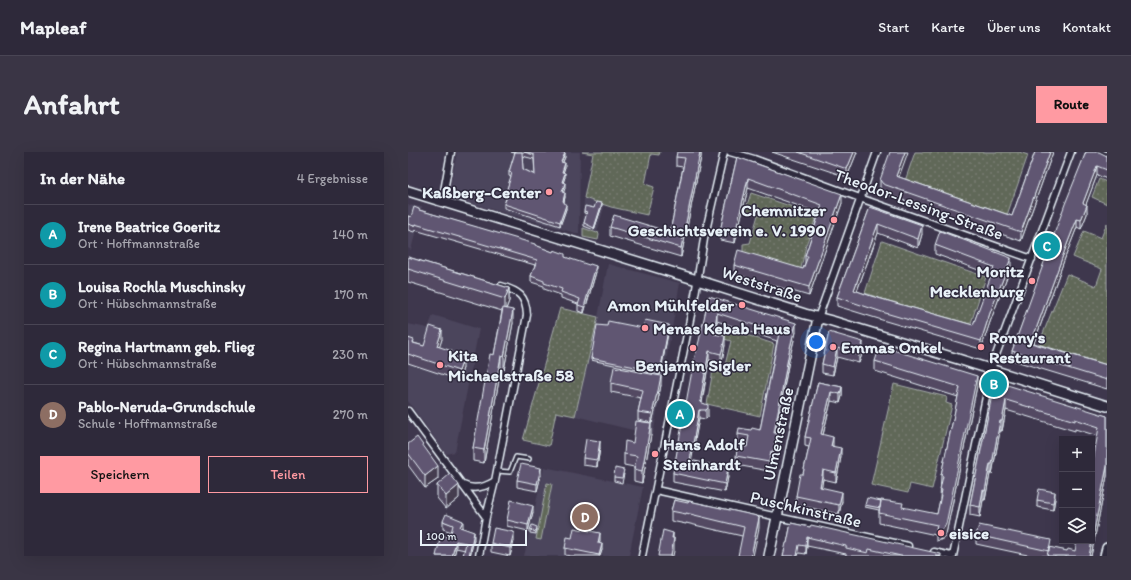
<!DOCTYPE html>
<html lang="de">
<meta charset="utf-8">
<style>
body{margin:0;font-family:Itim,sans-serif;background:#3a3545;color:#f1f3f6}
.controls{position:absolute;right:12px;bottom:12px;display:grid;overflow:hidden;border-radius:0px;box-shadow:0 4px 16px #0002}
.controls button{width:36px;height:36px;display:grid;place-items:center;padding:0;border:0;border-bottom:1px solid #494554;background:#2e293a;color:#f1f3f6;font:20px sans-serif}
.scale{position:absolute;left:12px;bottom:10px;width:107px;box-sizing:border-box;padding-left:4px;border:2px solid #e8f1f8;border-top:0;font-size:11px;line-height:14px;white-space:nowrap;color:#e8f1f8;-webkit-text-stroke:3px #2f2a3d;paint-order:stroke}
.you{position:absolute;left:408px;top:190px;width:14px;height:14px;margin:-10px;border:3px solid #fff;border-radius:50%;background:#1a73e8;box-shadow:0 0 0 6px #1a73e833}
.badge{display:grid;place-items:center;width:26px;height:26px;border-radius:50%;background:#ff9aa2;color:#fff;font-size:13px;font-weight:700}
.pin{position:absolute;translate:-50% -50%;border:2px solid #fff;box-shadow:0 1px 4px #0006}
.list{margin:0;padding:0;list-style:none}
h2{display:flex;justify-content:space-between;align-items:center;height:52px;margin:0;padding:0 16px;font-size:17px}
h2 small{font-size:13px;font-weight:400;color:#a7a6af}
.list li{display:grid;grid-template-columns:26px 1fr auto;gap:12px;align-items:center;box-sizing:border-box;height:60px;padding:0 16px;border-top:1px solid #494554}
.list b{display:block;font-size:15px;white-space:nowrap}
.list p{margin:0;font-size:13px;white-space:nowrap;color:#a7a6af}
.list em{font-size:13px;font-style:normal;color:#a7a6af}
.actions{display:flex;gap:8px;padding:12px 16px}
.actions a{flex:1;padding:9px 0;border:1px solid #ff9aa2;border-radius:0px;text-align:center;font-size:14px;color:#ff9aa2}
.actions .main{background:#ff9aa2;color:#111}
.icon{flex:none;width:22px;height:22px;fill:none;stroke:currentColor;stroke-width:2;stroke-linecap:round;stroke-linejoin:round}
.map{position:relative;flex:none;width:699px;height:404px;overflow:hidden;border-radius:0px}
header{display:flex;align-items:center;gap:24px;box-sizing:border-box;height:56px;padding:0 20px;background:#2e293a;border-bottom:1px solid #494554}
header strong{font-size:19px}
nav{display:flex;gap:22px;margin-inline-start:auto;font-size:14px}
.intro{display:flex;align-items:center;justify-content:space-between;box-sizing:border-box;height:96px;padding:0 24px}
h1{margin:0;font-size:28px}
.button{padding:10px 18px;border-radius:0px;background:#ff9aa2;color:#111;font-size:14px;font-weight:700}
main{display:flex;gap:24px;padding:0 24px}
aside{flex:1;background:#2e293a;border-radius:0px;box-shadow:0 4px 16px #0002}
.map>svg:first-child{display:block}
.built{fill:#4b445b}
.grass{fill:#616759;stroke:#a4aca8}
.garden{fill:url(#garden-dots);stroke:#a4aca8}
.lines{fill:none;stroke-linecap:round;stroke-linejoin:round}
.lane-casing{stroke:#e8f1f8;stroke-width:6}
.street-casing{stroke:#e8f1f8;stroke-width:9}
.secondary-casing{stroke:#e8f1f8;stroke-width:12}
.lane{stroke:#2f2a3d;stroke-width:3}
.street{stroke:#2f2a3d;stroke-width:6}
.secondary{stroke:#2f2a3d;stroke-width:9}
.wall{fill:#534a62;stroke:#e8f1f8;fill-rule:evenodd}
.shaded-wall{fill:#443c50;stroke:#e8f1f8}
.building{fill:#615672;stroke:#e8f1f8}
.poi-dot{fill:#ff9aa2;stroke:#2f2a3d;stroke-width:1.5}
.labels{text-anchor:middle;dominant-baseline:central;stroke-width:3;stroke-linejoin:round;paint-order:stroke}
.poi-label{font-size:17px;font-weight:bold;fill:#e8f1f8;stroke:#2f2a3d;text-anchor:start}
.street-label{font-size:17px;fill:#e8f1f8;stroke:#2f2a3d}
</style>
<header>
<strong>Mapleaf</strong>
<nav><a>Start</a><a>Karte</a><a>Über uns</a><a>Kontakt</a></nav>
</header>
<div class="intro"><h1>Anfahrt</h1><a class="button">Route</a></div>
<main>
<aside>
<h2>In der Nähe<small>4 Ergebnisse</small></h2>
<ul class="list">
<li><span class="badge" style="background:#0f9aa8">A</span><div><b>Irene Beatrice Goeritz</b><p>Ort · Hoffmannstraße</p></div><em>140 m</em></li>
<li><span class="badge" style="background:#0f9aa8">B</span><div><b>Louisa Rochla Muschinsky</b><p>Ort · Hübschmannstraße</p></div><em>170 m</em></li>
<li><span class="badge" style="background:#0f9aa8">C</span><div><b>Regina Hartmann geb. Flieg</b><p>Ort · Hübschmannstraße</p></div><em>230 m</em></li>
<li><span class="badge" style="background:#8d6e63">D</span><div><b>Pablo-Neruda-Grundschule</b><p>Schule · Hoffmannstraße</p></div><em>270 m</em></li>
</ul>
<div class="actions"><a class="main">Speichern</a><a>Teilen</a></div>
</aside>
<div class="map">
<svg width="699" height="404" viewBox="0 0 699 404">
<defs>
<pattern id="garden-dots" width="8" height="8" patternUnits="userSpaceOnUse"><rect width="8" height="8" fill="#616759"/><path d="M2 2h.1M6 6h.1" fill="none" stroke="#787d72" stroke-width="1.8" stroke-linecap="round"/></pattern>
</defs>
<rect width="100%" height="100%" fill="#3e374d"/>
<filter id="ink" filterUnits="userSpaceOnUse"><feTurbulence type="fractalNoise" baseFrequency=".025" numOctaves="2"/><feDisplacementMap in="SourceGraphic" scale="8" xChannelSelector="R" yChannelSelector="G"/><feConvolveMatrix kernelMatrix="1 2 1 2 8 2 1 2 1" color-interpolation-filters="sRGB"/></filter>
<g filter="url(#ink)">
<!-- built -->
<path class="built" d="M49 0H172L171 82 40 45Z
M176 46 197 52 189 81 175 76Z
M0 53 14 55 3 98 0 96Z
M200 112 272 131 245 283 167 264 190 165Z
M25 163 71 177 47 300 38 302 0 249V172L20 176Z
M136 315 235 335 221 404H116Z"/>
<!-- grass -->
<path class="grass" d="M175 76 189 81 190 80 191 83 190 88 175 85Z
M139 331 144 332 133 388 128 387Z"/>
<!-- garden -->
<path class="garden" d="M174 0H252L251 3 243 2 237 32 246 35 239 63 203 55 176 46 185 2Z
M507 0H611L620 3 599 63 497 29Z
M691 27 699 30V52L684 45Z
M343 41 409 63 398 93 392 121 335 105V92L342 91 350 63 337 59Z
M699 71V216L630 194 659 122 688 134 694 117 665 105 676 79 693 86Z
M474 89 578 125 561 177 457 141Z
M152 156 190 165 167 264 148 260 141 294 115 288Z
M314 175 366 192 352 264 299 252 305 218 317 213 323 189 313 186Z
M486 232 539 245 538 251 544 253 524 337 502 332 500 341 463 333Z"/>
<g class="lines">
<defs>
<path id="lane" d="M89 319 102 320 108 305 121 307"/>
<path id="street" d="M322 0 346 7 452 46 624 107
M691 0 699 4
M34 50 43 0
M410 166 469 0
M0 259 78 365
M55 333C66 339 77 335 87 329
M248 338 500 394
M526 400 543 404
M71 404 78 365 87 329 119 163C118 144 111 139 93 134
M234 404 287 143 296 87 316 0
M545 404 585 211 663 0"/>
<path id="secondary" d="M0 39 289 128 397 162 424 169 550 207 699 254
M361 404 410 166
M697 404 699 396"/>
</defs>
<!-- lane casing -->
<use href="#lane" class="lane-casing"/>
<!-- street casing -->
<use href="#street" class="street-casing"/>
<!-- secondary casing -->
<use href="#secondary" class="secondary-casing"/>
<!-- lane -->
<use href="#lane" class="lane"/>
<!-- street -->
<use href="#street" class="street"/>
<!-- secondary -->
<use href="#secondary" class="secondary"/>
</g>
<!-- wall -->
<path class="wall" d="M103 0H155L157 5 155 10 157 15 155 21 157 25 155 31 157 36 155 41 157 45 156 50 158 57 152 74 96 56V52L99 44H98V40L103 25 101 24V20L107 1ZM114 4 126 7 127 23 115 17Z
M293 0V5L273 105 202 84V75L262 80 275 15 268 14V5Z
M364 0H449L439 25Z
M627 0H645L613 89 475 41 472 36V28L491 25 604 64Z
M678 0 699 4V27L689 23 678 52 679 62 673 77 669 75 658 103 626 191 699 213V237L604 208V199Z
M329 5 434 51 401 144 326 122V113L395 117 397 111V104L411 61 340 36 327 91 312 88V79Z
M194 54 186 78 176 74V71L179 62 176 61V59L186 56Z
M462 55 514 82 510 96 470 81 449 139 463 144 565 173 584 123 527 102V93L603 114 582 170 573 197 474 168 429 154V145Z
M11 58 127 93 157 105 188 120 176 161 170 159V152L153 146V143L136 137V134L123 130V124L127 113 7 78 6 80 0 78V64L3 65Z
M0 105 101 136V149L98 157 105 171 96 218 93 217 76 311 65 309V296L86 203 94 159 0 130Z
M301 144 388 180 381 208 368 281 369 290 365 309 363 308 361 319 328 313V304L339 295V292L330 291V282L352 278 369 189 309 169 307 182 317 193 315 204 313 211 301 208 294 251 297 252 300 265 298 267 291 266 283 308 320 325 317 340 265 330V321Z
M199 174 235 176H261L252 223 183 208V206Z
M421 180 455 199 451 211 429 205 425 223 414 221V212Z
M0 186 6 191 16 194 34 187 31 195 44 204 55 216 51 228 0 211Z
M467 209 569 234 538 382 536 386 532 388 528 389V383L471 371V358L457 355V353L529 362 532 348 533 323 550 245 467 219Z
M410 230 434 235V244L432 251 423 249 415 283 425 294 433 305 428 330 415 327 413 336 434 349 431 362 388 353V344L395 322 401 295 397 294V285Z
M203 231 253 233 250 248 248 254 244 271 230 268V260L233 246 203 240Z
M585 238 699 264V324L683 404H624L568 392V383L643 396 659 399H667L684 389 690 284 667 277V279L598 258 594 279H592L584 322H582L577 348H575L572 365 562 363V353Z
M243 283 234 331 226 329V315L216 313V302L225 291Z
M0 292 30 327 17 336 0 313Z
M192 296 189 315 175 313V306Z
M216 322 214 331 206 329V325Z
M133 323 129 339 109 335V328Z
M29 333 51 346 38 357 29 346Z
M647 347 645 358 629 355V348Z
M266 348 351 376 334 384 278 371V372L263 369V359Z
M125 360 120 379 99 374V368Z
M35 369 55 376 66 387 62 404H55L57 398 48 396 46 404H28L42 385 44 380 35 377Z
M383 371 533 404H438V402L399 394 398 402 391 401 390 404H375L379 391Z
M129 377 128 382 122 381V378Z
M164 386 192 388 191 391 194 398 192 404H163L157 403V396Z
M106 389 102 404 83 400V391Z"/>
<!-- shaded-wall -->
<path class="shaded-wall" d="M292 0H293V5L273 105V96Z
M446 0H449L439 25V17Z
M497 0H500L488 33V24Z
M642 0H645L613 89V80Z
M157 1V5L153 14V10Z
M157 11V15L154 24V20Z
M689 14V23L675 60V51Z
M157 21V25L154 34V30Z
M340 26V36L327 91V82Z
M157 31V36L154 45V40Z
M157 41V45L155 53V49Z
M434 42V51L401 144V135Z
M194 51V54L186 78V76Z
M158 53V57L152 74V70Z
M679 53V62L673 77V68Z
M669 67V75L658 103 623 199V191L658 95Z
M470 72V81L446 147V138Z
M514 73V82L510 96V87Z
M603 106V114L582 170 573 197V189L582 161Z
M188 114V120L176 161V155Z
M101 136V149L97 160V147Z
M105 158V171L96 218V205Z
M309 161V169L306 191V182Z
M388 171V180L381 208 366 290V281L381 200Z
M261 173V176L252 223V220Z
M34 178V187L29 203V194Z
M317 184V193L315 204 313 211V202Z
M455 190V199L451 211V203Z
M429 196V205L425 223V215Z
M301 199V208L292 259V250Z
M93 204V217L76 311V298Z
M55 207V216L51 228V219Z
M253 224V233L250 248 248 254 244 271V262L248 245Z
M569 224V234L538 382 536 386 532 388V378Z
M434 235V244L432 251V242Z
M423 240V249L413 291V282Z
M598 248V258L594 279V269Z
M300 256V265L298 267V258Z
M291 258V266L282 317V308Z
M592 269V279L584 322V312Z
M243 271V283L234 331V319Z
M369 281V290L365 309V300Z
M425 285V294H423Z
M192 289V296L189 315V308Z
M433 296V305L428 330V321Z
M363 299V308L361 319V310Z
M582 312V322L577 348V339Z
M30 314V327L17 336V324Z
M699 314V324L683 404H681Z
M133 316V323L129 339V332Z
M320 316V325L317 340V332Z
M415 318V327L412 344V335Z
M51 333V346L38 357V344Z
M575 338V348L572 365V355Z
M434 340V349L431 362V353Z
M647 340V347L645 358V351Z
M125 354V360L120 379V373Z
M351 366V376L345 404H343Z
M55 369V376L52 375Z
M66 380V387L62 404H61Z
M106 380V389L102 404V396Z
M192 381V388L190 398V391Z
M265 381V391L266 386V399L265 404H263Z
M399 385V394L398 402V394Z
M48 389V396L46 404H44Z
M194 392V398L192 404H191Z"/>
<!-- building -->
<path class="building" d="M107 0H114L115 17 127 23 126 3 116 0H155L157 1 153 10 157 11 154 20 157 21 154 30 157 31 154 40 157 41 155 49 158 53 152 70 96 52 101 40H98L104 21 101 20Z
M269 0H292L273 96 202 75 206 63 262 80 277 6 268 5Z
M390 0H446L439 17Z
M482 0H497L488 24 604 64 627 0H642L613 80 475 32 472 28Z
M678 0H691L699 4V18L689 14 675 51 679 53 673 68 669 67 658 95 623 191 699 213V228L604 199 657 52Z
M329 5 434 42 401 135 326 113 330 98 395 117 400 104H397L414 53 340 26 327 82 312 79Z
M188 50 194 51 186 76 176 71 179 60 176 59 177 54 186 56Z
M6 55 11 57V58L127 92V93L145 100 146 98 157 102V105L181 113 182 112 188 114 176 155 170 153 172 147 153 140 154 137 136 131V129L123 124 129 108 7 72 6 74 0 72V64L3 65Z
M462 55 514 73 510 87 470 72 446 138 463 144 565 173 586 115 527 93 532 79 603 106 582 161 573 189 474 160 429 145Z
M0 105 101 136 97 147 0 117Z
M301 144 388 171 381 200 366 281H369L368 287 365 300 363 299 361 310 328 304 330 293 339 295 341 284 330 282 331 276 343 278 344 276 352 278 371 181 309 161 306 182 317 184 315 195 313 202 301 199 292 250 297 252 300 253V256L298 258H291L282 308 320 316 317 332 265 321 286 208 291 189Z
M95 156 105 158 96 205 93 204 76 298 65 296 82 202 86 203Z
M237 168 261 173 252 220 183 206 189 173 199 174 200 169 235 176Z
M22 174 34 178 29 194 44 199 42 204 55 207 51 219 0 202V186L6 188 5 191 16 194Z
M421 180 455 190 451 203 429 196 425 215 414 212Z
M472 194 569 224 538 372 536 376 532 378H528L529 373 471 361 473 348 495 351 494 355 529 362 534 338 532 337 535 324 533 323 552 235 467 209Z
M206 215 253 224 250 239 248 245 244 262 230 260 235 238 203 231Z
M410 230 434 235 432 242 423 240 413 282 425 285 423 294 433 296 428 321 415 318 412 335 434 340 431 353 388 344 392 322H395L403 286 397 285Z
M596 232 699 264V314L684 388V315L691 275 667 267V269L598 248 594 269H592L584 312H582L577 339 575 338 572 355 562 353 585 238Z
M228 269 243 271 234 319 226 317 229 304 216 302 217 289 225 291Z
M9 285 30 314 17 324 0 301V292Z
M178 287 192 289 189 308 175 306Z
M113 312 133 316 129 332 109 328Z
M207 316 216 318 214 326 206 325Z
M42 322 51 333 38 344 29 333Z
M631 337 647 340 645 351 629 348Z
M459 346 473 349 472 356 457 353Z
M103 348 125 354 120 373 99 368Z
M266 348 280 351 281 349 349 364 351 366 343 404H330L336 375 278 361V362L263 359Z
M38 362 55 369 52 375 66 380 61 404H55L58 391 48 389 44 404H28L33 383 42 385 45 373 35 369Z
M383 371 402 375 403 373 533 402V404H493L461 397 460 401 438 396V394L399 385 398 394 391 393 389 404H375L378 391H379Z
M124 373 129 375 128 380 122 378Z
M571 373 643 388 641 399 568 383Z
M86 376 106 380 102 396 83 391Z
M166 376 192 381 190 391 194 392 191 403 157 396 159 385 164 386Z
M255 378 265 381 264 386H266L263 404H250Z
M669 389H684L681 404H639L641 395 659 399 660 397 667 399Z"/>
</g>
<!-- markers -->
<g class="poi-dot">
<circle cx="141" cy="40" r="4"/>
<circle cx="426" cy="68" r="4"/>
<circle cx="624" cy="129" r="4"/>
<circle cx="334" cy="153" r="4"/>
<circle cx="237" cy="176" r="4"/>
<circle cx="425" cy="195" r="4"/>
<circle cx="573" cy="195" r="4"/>
<circle cx="285" cy="196" r="4"/>
<circle cx="32" cy="213" r="4"/>
<circle cx="247" cy="302" r="4"/>
<circle cx="533" cy="381" r="4"/>
</g>
<g class="labels">
<!-- poi labels -->
<g class="poi-label">
<text x="133" y="40" text-anchor="end">Kaßberg-Center</text>
<text x="418" y="58" text-anchor="end">Chemnitzer<tspan x="418" dy="20">Geschichtsverein e. V. 1990</tspan></text>
<text x="616" y="119" text-anchor="end">Moritz<tspan x="616" dy="20">Mecklenburg</tspan></text>
<text x="326" y="153" text-anchor="end">Amon Mühlfelder</text>
<text x="245" y="176">Menas Kebab Haus</text>
<text x="581" y="185">Ronny's<tspan x="581" dy="20">Restaurant</tspan></text>
<text x="433" y="195">Emmas Onkel</text>
<text x="40" y="203">Kita<tspan x="40" dy="20">Michaelstraße 58</tspan></text>
<text x="285" y="213" text-anchor="middle">Benjamin Sigler</text>
<text x="255" y="292">Hans Adolf<tspan x="255" dy="20">Steinhardt</tspan></text>
<text x="541" y="381">eisice</text>
</g>
<!-- street labels -->
<g class="street-label">
<text transform="translate(511 52) rotate(20)">Theodor-Lessing-Straße</text>
<text transform="translate(354 132) rotate(18)">Weststraße</text>
<text transform="translate(370 282) rotate(-78)">Ulmenstraße</text>
<text transform="translate(398 357) rotate(13)">Puschkinstraße</text>
</g>
</g>
</svg>
<div class="controls">
<button>+</button>
<button>−</button>
<button><svg class="icon" aria-label="layers" viewBox="0 0 24 24"><path d="M12 4l9 5-9 5-9-5zM3 14l9 5 9-5"/></svg></button>
</div>
<div class="scale">100 m</div>
<div class="you"></div>
<div class="pin badge" style="left:272px;top:262px;background:#0f9aa8">A</div>
<div class="pin badge" style="left:586px;top:232px;background:#0f9aa8">B</div>
<div class="pin badge" style="left:639px;top:94px;background:#0f9aa8">C</div>
<div class="pin badge" style="left:177px;top:365px;background:#8d6e63">D</div>
</div>
</main>
